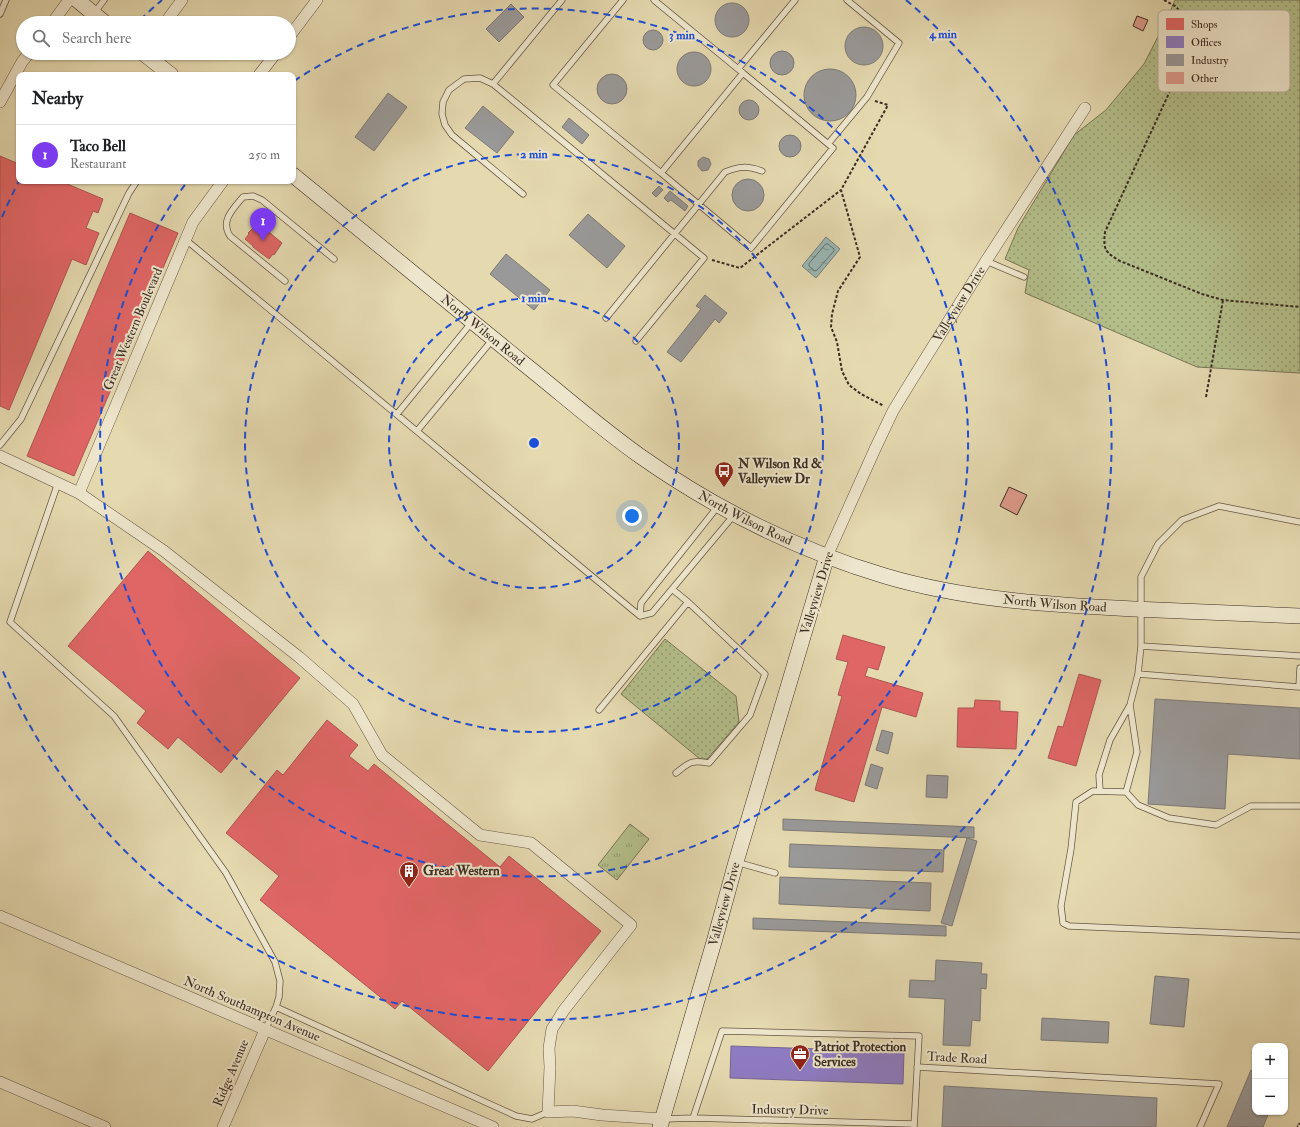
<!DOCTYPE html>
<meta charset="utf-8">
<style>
body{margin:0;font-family:"IM FELL Double Pica",serif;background:#f2f2f2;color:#202124}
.controls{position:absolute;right:12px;bottom:12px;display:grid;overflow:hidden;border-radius:8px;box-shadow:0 1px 3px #0004}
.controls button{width:36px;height:36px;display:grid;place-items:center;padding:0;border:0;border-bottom:1px solid #e0e0e0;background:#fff;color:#202124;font:20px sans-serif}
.you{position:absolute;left:632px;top:516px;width:14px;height:14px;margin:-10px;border:3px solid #fff;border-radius:50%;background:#1a73e8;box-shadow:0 0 0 6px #1a73e833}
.badge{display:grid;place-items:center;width:26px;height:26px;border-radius:50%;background:#7c3aed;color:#fff;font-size:13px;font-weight:700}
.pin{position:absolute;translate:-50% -33px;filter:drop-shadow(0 1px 2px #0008)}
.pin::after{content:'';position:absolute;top:21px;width:14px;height:12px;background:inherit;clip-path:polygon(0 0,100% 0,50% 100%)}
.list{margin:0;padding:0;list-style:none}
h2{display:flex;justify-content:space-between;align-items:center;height:52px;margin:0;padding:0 16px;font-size:17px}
h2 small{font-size:13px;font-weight:400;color:#757577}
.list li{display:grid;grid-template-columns:26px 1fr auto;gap:12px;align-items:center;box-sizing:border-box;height:60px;padding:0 16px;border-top:1px solid #e0e0e0}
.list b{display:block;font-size:15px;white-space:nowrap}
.list p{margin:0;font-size:13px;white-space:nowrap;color:#757577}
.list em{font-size:13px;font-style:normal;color:#757577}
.icon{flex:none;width:22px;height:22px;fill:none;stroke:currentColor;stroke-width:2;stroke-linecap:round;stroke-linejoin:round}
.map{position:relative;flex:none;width:1300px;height:1127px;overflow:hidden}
.search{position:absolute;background:#fff;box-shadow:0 1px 3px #0004;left:16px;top:16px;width:280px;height:44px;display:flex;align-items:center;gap:10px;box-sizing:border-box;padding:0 14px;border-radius:22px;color:#757577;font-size:15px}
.panel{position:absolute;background:#fff;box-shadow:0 1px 3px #0004;left:16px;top:72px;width:280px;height:112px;border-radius:8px}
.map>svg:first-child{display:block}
.grass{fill:url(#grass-dots);stroke:#787656}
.park{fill:url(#park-tufts);stroke:#787656}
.water{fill:url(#water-ripples);stroke:#74807b}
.shops{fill:#e06666;stroke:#ae5552}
.offices{fill:#8e7cc3;stroke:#756493}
.industry{fill:#999;stroke:#7d7975}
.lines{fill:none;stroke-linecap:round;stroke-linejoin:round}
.shore{stroke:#6a726c;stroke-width:1}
.building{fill:#df9c8d;stroke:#3b2d22}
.lane-casing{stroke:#665846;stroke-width:7}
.street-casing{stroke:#665846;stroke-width:12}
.secondary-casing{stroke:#3b2d22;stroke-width:16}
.path{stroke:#3b2d22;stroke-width:2;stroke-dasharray:3 2;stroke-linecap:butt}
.lane{stroke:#eee6cc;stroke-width:5.5}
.street{stroke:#eee6cc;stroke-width:11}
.secondary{stroke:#eee6cc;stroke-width:15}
.rail-casing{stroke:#3b2d22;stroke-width:4.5}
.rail{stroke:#eee6cc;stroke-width:3;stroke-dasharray:9;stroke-linecap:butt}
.ring{fill:none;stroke:#1d4ed8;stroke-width:2;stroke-dasharray:7 5}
.labels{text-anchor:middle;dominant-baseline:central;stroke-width:4;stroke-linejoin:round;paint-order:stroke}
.street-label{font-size:13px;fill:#3b2d22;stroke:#eee6cc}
.poi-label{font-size:13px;font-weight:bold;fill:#3b2d22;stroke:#eee6cc;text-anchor:start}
.key{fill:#eee6cc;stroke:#b8ae99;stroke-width:1}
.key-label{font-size:11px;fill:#3b2d22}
.centre{fill:#1d4ed8;stroke:#eee6cc;stroke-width:2}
.ring-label{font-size:12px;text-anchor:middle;font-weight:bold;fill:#1d4ed8;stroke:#eee6cc;stroke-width:4;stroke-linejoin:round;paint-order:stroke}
</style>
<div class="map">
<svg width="1300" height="1127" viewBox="0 0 1300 1127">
<defs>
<pattern id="grass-dots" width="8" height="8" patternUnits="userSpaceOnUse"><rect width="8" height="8" fill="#b4bf8b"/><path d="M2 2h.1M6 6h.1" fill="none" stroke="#949c71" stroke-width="1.8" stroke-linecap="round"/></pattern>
<pattern id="park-tufts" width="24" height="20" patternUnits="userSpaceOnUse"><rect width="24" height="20" fill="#b4bf8b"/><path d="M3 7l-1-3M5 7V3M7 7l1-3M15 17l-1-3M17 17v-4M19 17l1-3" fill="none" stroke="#949c71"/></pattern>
<pattern id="water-ripples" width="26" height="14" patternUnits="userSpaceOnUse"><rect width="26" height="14" fill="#9ab8b6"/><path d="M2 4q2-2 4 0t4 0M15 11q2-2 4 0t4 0" fill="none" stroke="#7f9694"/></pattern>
</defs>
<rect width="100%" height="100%" fill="#e5d9b0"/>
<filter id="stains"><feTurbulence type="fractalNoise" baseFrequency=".005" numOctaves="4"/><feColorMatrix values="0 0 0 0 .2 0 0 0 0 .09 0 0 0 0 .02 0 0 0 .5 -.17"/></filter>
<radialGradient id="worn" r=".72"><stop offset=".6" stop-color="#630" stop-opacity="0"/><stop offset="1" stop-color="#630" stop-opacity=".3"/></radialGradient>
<!-- grass -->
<path class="grass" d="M1175 0H1300V373L1197 367 1025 293 1029 270 1005 259 1018 228 1074 135 1106 110 1144 64 1167 19Z
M665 639 736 696 739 722 707 759H700L621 694Z"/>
<!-- park -->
<path class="park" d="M630 824 649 839 617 880 598 865Z"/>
<!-- water -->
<path class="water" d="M826 237 840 249 816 278 802 266Z"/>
<!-- shops -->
<path class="shops" d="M0 156 19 164V181H60L103 199 98 213 93 211 86 228 99 233 86 265 72 259 9 410 0 406Z
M130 213 178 233 74 476 27 456Z
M258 223 282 243 274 255 273 254 269 259 253 247V246L245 239 249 234 248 233Z
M148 551 300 678 221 773 178 737 168 749 137 723 146 711 68 646Z
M843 635 885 647 878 670 868 667 865 676 923 693 916 717 882 707 854 802 815 790 842 696 838 695 848 662 836 659Z
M1079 674 1101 680 1076 766 1048 758 1058 726 1063 727Z
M975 700 1000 701V711L1018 712 1016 749 957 747 958 708H974Z
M327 720 358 745 349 756 368 771 374 764 500 867 509 856 601 931 488 1071 402 1001 395 1009 260 900 279 876 226 833 277 770 283 775Z"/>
<!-- offices -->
<path class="offices" d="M731 1046 904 1052 903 1084 730 1078Z"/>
<!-- industry -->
<path class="industry" d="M715 20a17 17 0 1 1 34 0a17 17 0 1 1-34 0Z
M511 4 524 17 499 42 486 29Z
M845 46a19 19 0 1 1 38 0a19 19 0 1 1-38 0Z
M643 40a10 10 0 1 1 20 0a10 10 0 1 1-20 0Z
M770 63a12 12 0 1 1 24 0a12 12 0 1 1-24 0Z
M677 69a17 17 0 1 1 34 0a17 17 0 1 1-34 0Z
M804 95a26 26 0 1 1 52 0a26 26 0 1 1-52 0Z
M597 89a15 15 0 1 1 30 0a15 15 0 1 1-30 0Z
M388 93 407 107 374 151 355 137Z
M739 110a10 10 0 1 1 20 0a10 10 0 1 1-20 0Z
M483 106 514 132 497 153 465 128Z
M569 118 589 135 582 144 562 127Z
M779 146a11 11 0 1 1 22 0a11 11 0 1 1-22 0Z
M703 157 709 159 711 164 708 170 702 171 698 166V161Z
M732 195a16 16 0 1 1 32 0a16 16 0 1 1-32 0Z
M659 186 663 190 656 197 652 193Z
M670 191 688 206 685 211 671 200 668 202 664 198Z
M588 214 625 246 607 268 569 235Z
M506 254 550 290 534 310 490 274Z
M705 295 727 313 719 323 715 319 681 362 667 352 701 309 696 306Z
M1155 699 1300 708V759L1228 754 1225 809 1148 804Z
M882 730 893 733 888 754 876 750Z
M871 764 883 768 877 789 865 785Z
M927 775 948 776 947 798 926 797Z
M783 819 974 827V838L783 830Z
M967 838 977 841 952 926 941 923Z
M790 844 944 850 943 872 789 867Z
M780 877 931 883 930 911 779 904Z
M753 918 946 926V936L753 929Z
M936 960 982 963 981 974H987L986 989 981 988 980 1021 972 1020 970 1046 943 1045 945 999 909 997 910 980 935 981Z
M1155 976 1189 979 1184 1027 1150 1024Z
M1042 1018 1109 1022 1108 1043 1041 1040Z
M1251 1070 1255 1071V1112H1269L1263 1127H1227Z
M944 1086 1157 1098 1156 1127H942Z"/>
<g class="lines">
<!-- shore -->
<path class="shore" d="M826 244H828L834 249V251L817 270 815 271 809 266V264Z"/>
</g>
<!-- building -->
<path class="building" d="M1137 16 1148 20 1143 31 1133 26Z
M1009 487 1027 495 1017 515 1000 506Z"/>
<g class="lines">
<defs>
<path id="lane" d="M623 0 553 85 661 173
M654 0 743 73
M95 12 104 0
M0 14 6 0
M738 69 795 0
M743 73 833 148 751 248 661 173Z
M493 84 562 0
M828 144 867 97 899 43 847 0
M523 194 452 135 445 125 442 114 443 102 449 90 464 79 480 78 493 84 704 258 636 341
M186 240 640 616
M986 261 1024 277
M285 281 230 236C220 221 233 209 243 197L253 196 262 200 334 259
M606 318 725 172C740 166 747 166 762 171
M397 414 472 322
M417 431 493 339
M0 445 21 419 129 193 137 181
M58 483 10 622 114 716 226 873 275 962 280 981 279 997 276 1007 265 1030
M1300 522 1219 506 1182 520 1158 544 1141 577V646L1138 674 1299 687 1300 668
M672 589 688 602
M640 616 652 613 734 515
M640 616 641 603 719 505
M1141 646 1300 656
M1138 674 1130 705 1137 752 1126 792 1138 805 1169 818 1216 825 1251 806H1300
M599 710 688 602 765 674 750 715 709 763C690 760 690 762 676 773
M1100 791 1099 775 1110 740 1130 705
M1126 792 1093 791 1076 802 1071 849 1061 906 1063 923 1069 926 1300 936
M736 862 775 873
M276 1007 516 1116 532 1119 548 1112
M917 1067 1219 1084 1200 1127
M693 1118 722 1031 919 1036 914 1127
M663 1119 693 1118 914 1124"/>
<g id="street">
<path d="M52 23 69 0"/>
<path d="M165 23 182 0"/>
<path d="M289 37 317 0"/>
<path d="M259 75 276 53"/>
<path d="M0 102 22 62 29 53"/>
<path d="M0 456 79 493 164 551 299 657 353 704 382 755 480 835 531 843 631 925 564 1010 552 1029 549 1048 550 1067 548 1112 573 1111 602 1115 662 1119"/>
<path d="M79 493 193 222 223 181"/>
<path id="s1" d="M827 556 875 449 893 411 910 383 986 261 1085 108"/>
<path d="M0 916 493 1127"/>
<path d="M0 1082 105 1127"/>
<path d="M223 1127 265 1030"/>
</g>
<g id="secondary">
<path d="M77 0 105 23"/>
<path d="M143 53 171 75"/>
<path id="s2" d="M293 175C370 237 446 301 523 363 562 394 599 427 640 456 714 508 798 550 885 576 966 600 1051 605 1134 609 1189 611 1245 614 1300 616"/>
<path id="s3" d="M660 1127 714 942 736 862 827 556"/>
</g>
</defs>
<!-- lane casing -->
<use href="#lane" class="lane-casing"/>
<!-- street casing -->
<use href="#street" class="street-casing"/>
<!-- secondary casing -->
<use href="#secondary" class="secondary-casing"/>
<!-- path -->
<path class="path" d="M1164 0 1175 6 1184 15 1189 24 1182 65 1105 232C1103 250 1105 252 1120 261L1202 294 1223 300 1300 307
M875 101 888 105 841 190 860 257 838 291 832 314 831 327 837 342 842 371 849 385 861 394 884 406
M712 260 740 268 841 190
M1206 397 1223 300"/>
<!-- lane -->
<use href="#lane" class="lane"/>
<!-- street -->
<use href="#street" class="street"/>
<!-- secondary -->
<use href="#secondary" class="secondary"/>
<defs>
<path id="rail" d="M1299 1127 1300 1125"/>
</defs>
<!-- rail casing -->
<use href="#rail" class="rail-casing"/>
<!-- rail -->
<use href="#rail" class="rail"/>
</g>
<!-- distance rings -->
<g class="ring">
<circle cx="534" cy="443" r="145"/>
<circle cx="534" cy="443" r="289"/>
<path d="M294 81A434 434 0 1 1 187 182"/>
<path d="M2 217A578 578 0 0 1 19 181M140 20A578 578 0 0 1 162 0M906 0A578 578 0 1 1 2 669"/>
</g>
<!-- icons -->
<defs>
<symbol id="bus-pin" viewBox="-11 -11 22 30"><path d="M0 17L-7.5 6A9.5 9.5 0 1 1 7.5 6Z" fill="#8f2418" stroke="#eee6cc"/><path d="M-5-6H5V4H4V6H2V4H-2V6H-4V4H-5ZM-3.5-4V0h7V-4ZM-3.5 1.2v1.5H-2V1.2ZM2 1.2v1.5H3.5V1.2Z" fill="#fff"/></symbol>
<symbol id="building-pin" viewBox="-11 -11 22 30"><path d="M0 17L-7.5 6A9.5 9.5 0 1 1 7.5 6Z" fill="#8f2418" stroke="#eee6cc"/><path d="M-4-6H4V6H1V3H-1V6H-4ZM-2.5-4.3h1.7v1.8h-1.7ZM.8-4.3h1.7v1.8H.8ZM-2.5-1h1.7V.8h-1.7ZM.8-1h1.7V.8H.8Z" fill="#fff"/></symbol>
<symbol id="office-pin" viewBox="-11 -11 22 30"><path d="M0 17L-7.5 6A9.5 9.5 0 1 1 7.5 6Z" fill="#8f2418" stroke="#eee6cc"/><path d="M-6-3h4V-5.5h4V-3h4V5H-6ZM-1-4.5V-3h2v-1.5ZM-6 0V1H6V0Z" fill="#fff"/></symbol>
</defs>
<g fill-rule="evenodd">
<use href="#bus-pin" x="713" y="460" width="22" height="30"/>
<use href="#building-pin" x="398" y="860" width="22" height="30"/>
<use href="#office-pin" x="789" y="1043" width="22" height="30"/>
</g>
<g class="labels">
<!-- street labels -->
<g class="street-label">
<text stroke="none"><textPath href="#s1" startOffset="285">Valleyview Drive</textPath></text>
<text transform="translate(133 329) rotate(-67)">Great Western Boulevard</text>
<text stroke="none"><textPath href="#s2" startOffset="245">North Wilson Road</textPath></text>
<text stroke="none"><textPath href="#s2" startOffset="569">North Wilson Road</textPath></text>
<text transform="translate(817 593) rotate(-73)">Valleyview Drive</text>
<text stroke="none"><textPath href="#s2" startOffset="893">North Wilson Road</textPath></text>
<text stroke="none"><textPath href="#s3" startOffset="232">Valleyview Drive</textPath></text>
<text transform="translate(252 1009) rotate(23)">North Southampton Avenue</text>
<text transform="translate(957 1058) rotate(3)">Trade Road</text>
<text transform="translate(231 1073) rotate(-67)">Ridge Avenue</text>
<text transform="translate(790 1110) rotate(1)">Industry Drive</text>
</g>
<!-- poi labels -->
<g class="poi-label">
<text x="738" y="464">N Wilson Rd &amp;<tspan x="738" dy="15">Valleyview Dr</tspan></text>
<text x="423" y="871">Great Western</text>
<text x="814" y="1047">Patriot Protection<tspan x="814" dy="15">Services</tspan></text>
</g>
</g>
<!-- legend -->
<rect x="1158" y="10" width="132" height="82" rx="6" class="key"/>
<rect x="1166" y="18" width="18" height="12" fill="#e06666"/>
<rect x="1166" y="36" width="18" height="12" fill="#8e7cc3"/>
<rect x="1166" y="54" width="18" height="12" fill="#999"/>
<rect x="1166" y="72" width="18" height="12" fill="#df9c8d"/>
<g class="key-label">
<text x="1191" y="28">Shops</text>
<text x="1191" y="46">Offices</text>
<text x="1191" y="64">Industry</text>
<text x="1191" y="82">Other</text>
</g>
<circle cx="534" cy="443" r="6" class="centre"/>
<g class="ring-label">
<text x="943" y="38">4 min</text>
<text x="682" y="39">3 min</text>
<text x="534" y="158">2 min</text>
<text x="534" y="302">1 min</text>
</g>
<rect width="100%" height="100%" filter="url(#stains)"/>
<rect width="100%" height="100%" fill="url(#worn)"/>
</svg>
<div class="controls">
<button>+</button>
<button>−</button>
</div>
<div class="you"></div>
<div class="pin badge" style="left:263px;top:241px">1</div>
<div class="search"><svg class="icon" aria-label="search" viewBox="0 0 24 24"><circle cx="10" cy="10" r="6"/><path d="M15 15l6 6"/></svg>Search here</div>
<section class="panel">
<h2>Nearby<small></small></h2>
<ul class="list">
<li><span class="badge">1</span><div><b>Taco Bell</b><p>Restaurant</p></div><em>250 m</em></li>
</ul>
</section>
</div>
